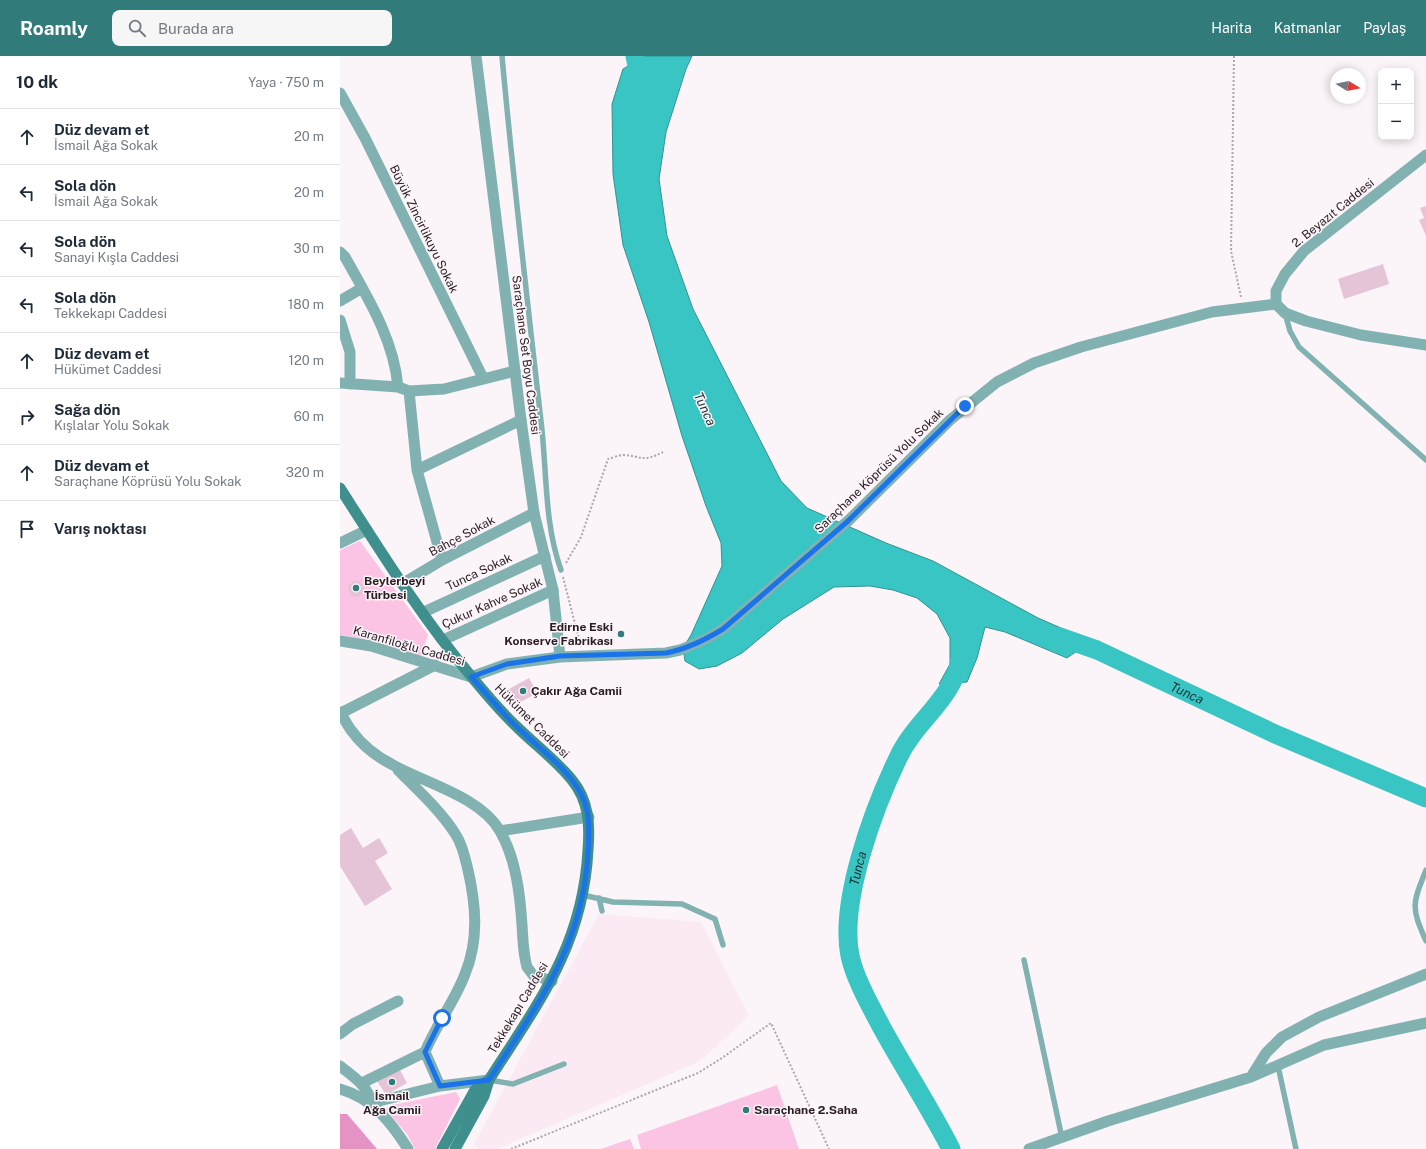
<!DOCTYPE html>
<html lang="tr">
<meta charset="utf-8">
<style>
body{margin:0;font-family:"Public Sans",sans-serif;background:#f6f6f7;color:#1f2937}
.controls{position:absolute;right:12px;top:12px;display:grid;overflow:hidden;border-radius:8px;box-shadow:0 2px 10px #0003}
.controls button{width:36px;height:36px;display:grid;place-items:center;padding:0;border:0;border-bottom:1px solid #e0e1e3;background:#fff;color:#1f2937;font:20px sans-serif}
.compass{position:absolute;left:990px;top:12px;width:36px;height:36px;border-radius:50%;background:#fff;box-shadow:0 2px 10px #0003;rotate:100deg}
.stop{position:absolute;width:12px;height:12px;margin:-9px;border:3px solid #1a73e8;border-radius:50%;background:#fff}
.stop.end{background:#1a73e8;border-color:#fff;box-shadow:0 1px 4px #0008}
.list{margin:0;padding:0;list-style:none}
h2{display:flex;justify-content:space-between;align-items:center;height:52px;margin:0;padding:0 16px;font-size:17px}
h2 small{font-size:13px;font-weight:400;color:#747a83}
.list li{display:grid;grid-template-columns:26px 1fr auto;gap:12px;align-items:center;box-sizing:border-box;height:56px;padding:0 16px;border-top:1px solid #e0e1e3}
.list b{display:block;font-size:15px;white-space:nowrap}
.list p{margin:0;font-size:13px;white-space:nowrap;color:#747a83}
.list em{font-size:13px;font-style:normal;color:#747a83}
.icon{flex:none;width:22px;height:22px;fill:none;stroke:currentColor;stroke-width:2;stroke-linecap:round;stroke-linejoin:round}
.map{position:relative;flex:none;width:1086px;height:1093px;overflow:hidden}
header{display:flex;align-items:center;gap:24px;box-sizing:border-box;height:56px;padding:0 20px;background:#327b7b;color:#fff}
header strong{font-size:19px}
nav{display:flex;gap:22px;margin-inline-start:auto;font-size:14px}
.search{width:280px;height:36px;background:#f6f6f7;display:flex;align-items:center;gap:10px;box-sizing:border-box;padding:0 14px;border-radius:8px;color:#747a83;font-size:15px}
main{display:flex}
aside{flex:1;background:#fff}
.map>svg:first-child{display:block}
.built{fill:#fbeaf3}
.green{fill:#fcc4e4}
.forest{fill:#e593c4}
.water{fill:#39c5c4;stroke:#349293}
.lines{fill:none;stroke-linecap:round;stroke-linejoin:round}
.river{stroke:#39c5c4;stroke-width:19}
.building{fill:#e6c4d7}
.path{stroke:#afa6ab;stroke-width:2;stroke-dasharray:2 2;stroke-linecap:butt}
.service{stroke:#81b2b1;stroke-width:5.5}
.minor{stroke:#81b2b1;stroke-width:11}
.tertiary{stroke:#81b2b1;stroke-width:11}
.secondary{stroke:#3f8f8f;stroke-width:11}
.route{stroke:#1a73e8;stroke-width:5}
.poi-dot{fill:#327b7b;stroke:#fbf4f8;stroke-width:1.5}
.labels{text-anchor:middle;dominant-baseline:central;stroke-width:3;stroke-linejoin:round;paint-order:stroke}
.street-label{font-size:12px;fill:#281b22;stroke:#fbf4f8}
.poi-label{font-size:12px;font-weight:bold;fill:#281b22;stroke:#fbf4f8;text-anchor:start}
.water-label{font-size:13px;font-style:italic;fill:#1b3232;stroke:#fbf4f8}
</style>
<header>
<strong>Roamly</strong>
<div class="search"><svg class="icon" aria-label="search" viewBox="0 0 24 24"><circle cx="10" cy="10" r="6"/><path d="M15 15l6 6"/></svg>Burada ara</div>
<nav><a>Harita</a><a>Katmanlar</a><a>Paylaş</a></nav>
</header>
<main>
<aside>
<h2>10 dk<small>Yaya · 750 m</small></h2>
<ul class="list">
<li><svg class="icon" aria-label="ahead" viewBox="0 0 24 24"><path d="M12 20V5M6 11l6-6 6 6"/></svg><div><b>Düz devam et</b><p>İsmail Ağa Sokak</p></div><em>20 m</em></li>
<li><svg class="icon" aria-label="left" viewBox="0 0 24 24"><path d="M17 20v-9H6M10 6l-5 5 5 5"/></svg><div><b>Sola dön</b><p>İsmail Ağa Sokak</p></div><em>20 m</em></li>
<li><svg class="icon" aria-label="left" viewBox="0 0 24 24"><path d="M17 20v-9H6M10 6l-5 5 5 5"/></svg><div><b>Sola dön</b><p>Sanayi Kışla Caddesi</p></div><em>30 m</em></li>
<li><svg class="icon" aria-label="left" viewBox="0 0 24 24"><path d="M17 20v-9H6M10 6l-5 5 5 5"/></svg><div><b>Sola dön</b><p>Tekkekapı Caddesi</p></div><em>180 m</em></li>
<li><svg class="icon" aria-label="ahead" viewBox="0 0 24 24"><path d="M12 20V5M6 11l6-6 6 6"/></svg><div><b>Düz devam et</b><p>Hükümet Caddesi</p></div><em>120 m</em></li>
<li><svg class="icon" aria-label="right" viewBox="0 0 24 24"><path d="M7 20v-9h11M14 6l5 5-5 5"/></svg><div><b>Sağa dön</b><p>Kışlalar Yolu Sokak</p></div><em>60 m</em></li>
<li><svg class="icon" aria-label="ahead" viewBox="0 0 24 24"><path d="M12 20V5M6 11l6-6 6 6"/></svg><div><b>Düz devam et</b><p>Saraçhane Köprüsü Yolu Sokak</p></div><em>320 m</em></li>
<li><svg class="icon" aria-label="arrive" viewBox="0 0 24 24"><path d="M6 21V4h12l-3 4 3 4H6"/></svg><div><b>Varış noktası</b></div></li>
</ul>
</aside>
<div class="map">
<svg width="1086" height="1093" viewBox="0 0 1086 1093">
<rect width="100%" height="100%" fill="#fbf4f8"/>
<!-- built -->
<path class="built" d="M259 858 361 866 409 960 360 1005 157 1093H139L134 1088Z"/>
<!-- green -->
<path class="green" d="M20 485 88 579 81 600 12 581 0 579V494Z
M437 1029 459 1093H301L297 1079Z
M116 1036 120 1043 95 1093H75L67 1078 45 1053 52 1049Z
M290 1083 294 1093H261Z"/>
<!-- forest -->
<path class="forest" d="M0 1058H7L37 1093H0Z"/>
<!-- water -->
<path class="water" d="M305 0H352L346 13 326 76 319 123 327 180 353 253 441 425 467 452 546 487 593 505 698 562 751 585 727 602 665 576 645 571 637 602 627 626 599 628 610 608V582L597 558 577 542 553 534 530 530 494 531 443 563 402 597 377 610 359 613 345 605 343 592 351 579 382 510 381 487 366 450 342 380 309 266 283 189 273 118 272 48 283 13Z"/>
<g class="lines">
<!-- river -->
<g class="river">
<path d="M295 0 301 31"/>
<path id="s1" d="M720 581 757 594 935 678 1086 742"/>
<path id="s2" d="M611 1093C590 1052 564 1012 542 972 531 951 515 923 510 900 499 845 534 752 558 702 575 665 612 644 620 604"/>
</g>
</g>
<!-- building -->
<path class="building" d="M1086 150V180L1079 164 1084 162 1080 152Z
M1043 208 1049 228 1004 243 998 223Z
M8 533a8 8 0 1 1 16 0a8 8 0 1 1-16 0Z
M189 622 197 637 177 648 169 633Z
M11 772 23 792 39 782 48 797 35 805 52 833 25 850 0 810V779Z
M59 1012 67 1027 46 1039 37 1025Z"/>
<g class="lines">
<!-- path -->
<path class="path" d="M894 0 891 195 901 241
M226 507 241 481 268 403C272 402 279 399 283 399 303 400 302 407 323 396
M223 521 241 591
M171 1093 358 1017 382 1002 431 967 489 1093"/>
<!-- service -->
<path class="service" d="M162 0C173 122 187 243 201 365 207 414 204 467 221 514
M945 257 950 275 959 291 1086 404
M1086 814C1072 849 1071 851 1086 885
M243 839 273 846 342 848 375 863 383 889
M259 842 262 855
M684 904 722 1082
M938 1010 956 1093
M149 1024 173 1028 224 1008"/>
<!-- minor -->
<path class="minor" d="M0 37 25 82 143 322
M0 196 5 201C28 242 54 284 58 331
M0 245 22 232
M0 264 10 296V328
M0 327 58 331 69 335 104 333 175 315
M69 335 77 414 102 504
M77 414 181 364
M0 487 27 474
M62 528 102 504 194 457
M84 556 205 500
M103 584 213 534
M0 656C4 662 7 669 11 674 21 688 37 701 53 709 85 727 141 741 160 775 176 803 180 838 182 869 183 883 183 898 187 911L193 919 212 925
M1 657 95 609
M58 714C77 733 102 756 116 779 123 790 125 802 128 814 136 849 139 884 125 918 115 945 96 969 85 996L100 1030
M160 775 249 761
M0 978 13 968 58 945
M0 1010C12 1020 29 1030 31 1047
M911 1021 926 997 942 981 979 961 1086 918
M22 1027 85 996
M0 1033C32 1042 51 1066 68 1093
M31 1047 100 1030 149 1024
M689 1093 768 1065 911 1021 984 989 1086 967"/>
<!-- tertiary -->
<path class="tertiary" d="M136 0 181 364 194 457 213 534 220 601
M936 248V235L945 218 964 195 1086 99
M936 248 945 257 966 265 1021 279 1086 289
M0 585 31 590 131 621 167 608 220 601 326 597 340 594 366 583 383 573 508 465 610 364 657 326 694 307 741 291 872 256 936 248"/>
<!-- secondary -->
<path class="secondary" d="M0 432C41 496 82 562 131 620 145 637 160 655 176 670 194 688 216 704 232 724 249 745 250 768 248 794 243 890 198 947 149 1024L135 1034 102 1093
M115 1093 144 1040 149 1024"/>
</g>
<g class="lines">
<!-- route -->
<path class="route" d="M102 962 85 996 100 1030 149 1024C197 949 243 890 248 797 249 777 251 756 241 738 226 710 198 692 176 670 160 655 146 637 131 621L167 608 220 600 326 597C347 593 365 584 383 573L508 465 625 350"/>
</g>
<!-- markers -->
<g class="poi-dot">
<circle cx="16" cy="532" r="4"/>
<circle cx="281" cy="578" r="4"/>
<circle cx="183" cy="635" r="4"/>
<circle cx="52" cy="1026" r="4"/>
<circle cx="406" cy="1054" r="4"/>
</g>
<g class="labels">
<!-- street labels -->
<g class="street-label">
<text transform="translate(993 157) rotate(-39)">2. Beyazıt Caddesi</text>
<text transform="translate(84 173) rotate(64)">Büyük Zincirlikuyu Sokak</text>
<text transform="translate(186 299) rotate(83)">Saraçhane Set Boyu Caddesi</text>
<text transform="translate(539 415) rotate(-44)">Saraçhane Köprüsü Yolu Sokak</text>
<text transform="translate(122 480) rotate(-28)">Bahçe Sokak</text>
<text transform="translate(139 516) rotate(-25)">Tunca Sokak</text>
<text transform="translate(152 547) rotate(-24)">Çukur Kahve Sokak</text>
<text transform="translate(69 590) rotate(16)">Karanfiloğlu Caddesi</text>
<text transform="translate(192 665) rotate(45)">Hükümet Caddesi</text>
<text transform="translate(178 952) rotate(-59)">Tekkekapı Caddesi</text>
</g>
<!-- poi labels -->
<g class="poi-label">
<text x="24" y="525">Beylerbeyi<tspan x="24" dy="14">Türbesi</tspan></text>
<text x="273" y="571" text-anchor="end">Edirne Eski<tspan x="273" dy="14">Konserve Fabrikası</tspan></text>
<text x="191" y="635">Çakır Ağa Camii</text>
<text x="52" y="1040" text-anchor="middle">İsmail<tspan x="52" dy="14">Ağa Camii</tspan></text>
<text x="414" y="1054">Saraçhane 2.Saha</text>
</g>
<!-- water labels -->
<g class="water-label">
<text transform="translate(365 353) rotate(65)">Tunca</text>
<text stroke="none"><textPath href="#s1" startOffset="139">Tunca</textPath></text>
<text stroke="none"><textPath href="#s2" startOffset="307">Tunca</textPath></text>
</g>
</g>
</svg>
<div class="controls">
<button>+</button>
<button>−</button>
</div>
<svg class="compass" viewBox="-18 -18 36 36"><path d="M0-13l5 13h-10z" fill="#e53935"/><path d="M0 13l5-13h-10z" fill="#747a83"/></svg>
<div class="stop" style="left:102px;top:962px"></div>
<div class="stop end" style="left:625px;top:350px"></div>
</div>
</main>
